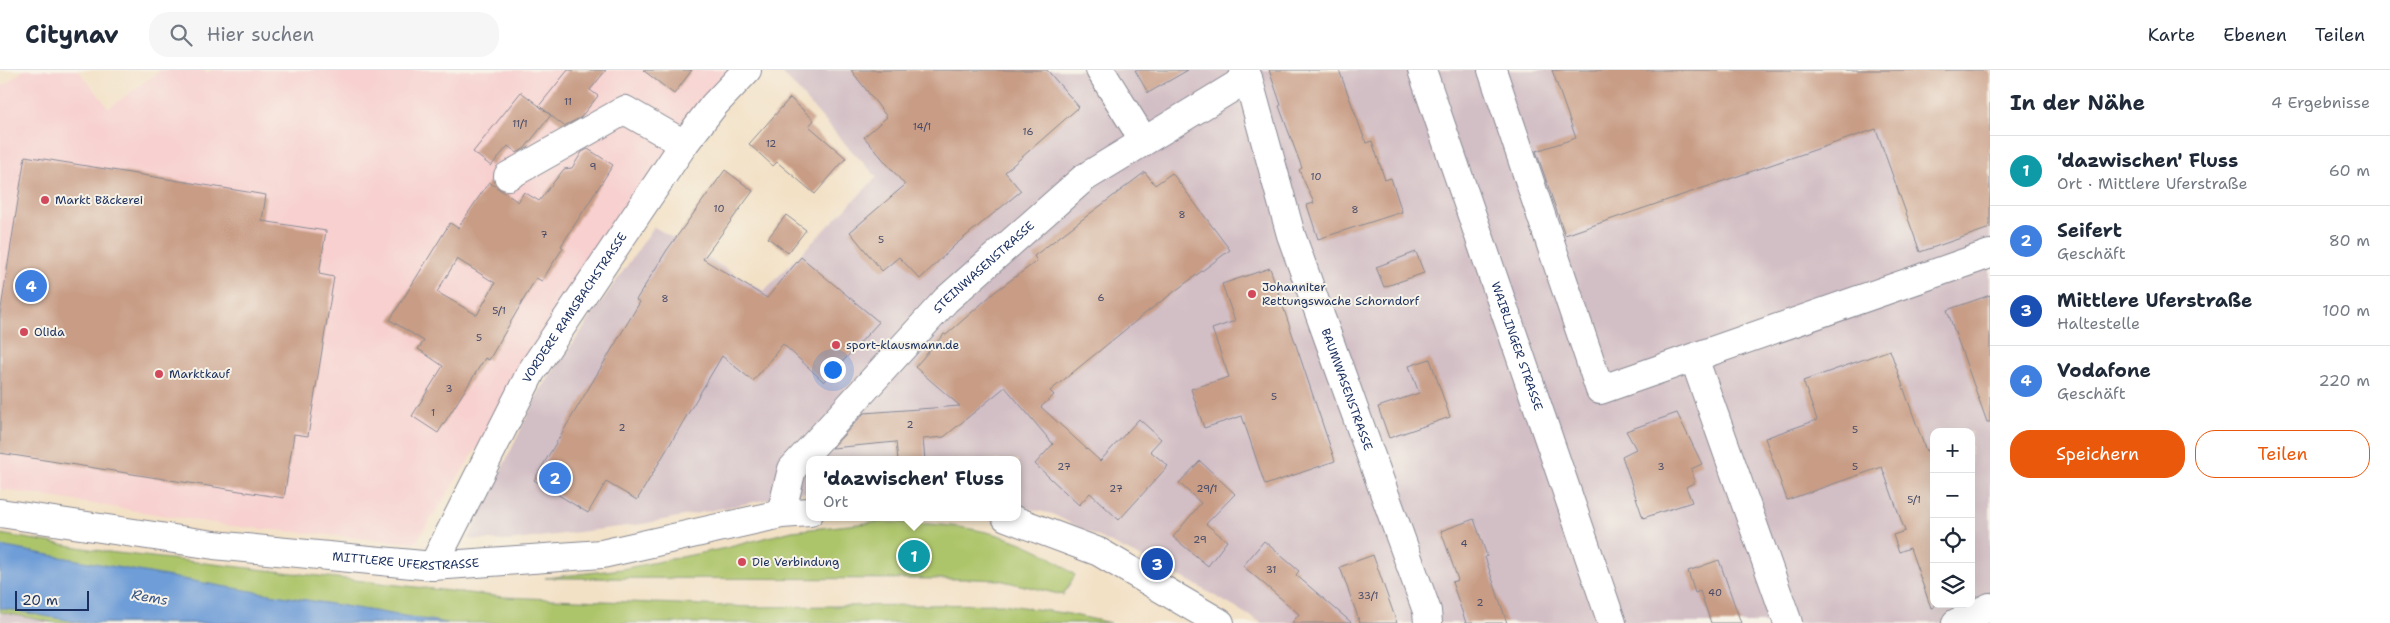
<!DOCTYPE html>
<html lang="de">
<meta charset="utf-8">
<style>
body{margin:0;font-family:"Shantell Sans",sans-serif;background:#f6f6f7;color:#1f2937}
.controls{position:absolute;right:15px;bottom:15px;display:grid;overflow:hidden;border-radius:10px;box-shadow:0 5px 20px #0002}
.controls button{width:45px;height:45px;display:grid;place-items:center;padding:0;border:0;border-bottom:1px solid #e0e1e3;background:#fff;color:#1f2937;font:25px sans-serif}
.scale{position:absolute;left:15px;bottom:12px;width:74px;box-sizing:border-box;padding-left:5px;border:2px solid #1b2f5e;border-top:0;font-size:14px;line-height:18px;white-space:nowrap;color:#1b2f5e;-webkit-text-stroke:4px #f7f3e8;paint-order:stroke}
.you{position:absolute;left:832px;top:299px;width:18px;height:18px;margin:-12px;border:4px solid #fff;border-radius:50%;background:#1a73e8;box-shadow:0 0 0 8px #1a73e833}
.badge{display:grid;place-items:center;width:32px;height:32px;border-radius:50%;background:#ea580c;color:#fff;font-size:16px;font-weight:700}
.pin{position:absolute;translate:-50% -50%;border:2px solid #fff;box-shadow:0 1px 5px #0006}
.popup{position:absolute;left:806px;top:386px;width:215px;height:65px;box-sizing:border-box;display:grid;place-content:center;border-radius:10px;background:#fff;filter:drop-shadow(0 1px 4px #0005);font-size:16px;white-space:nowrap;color:#747a83}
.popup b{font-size:19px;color:#1f2937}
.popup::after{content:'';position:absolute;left:50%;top:100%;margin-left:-10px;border:10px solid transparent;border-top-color:#fff}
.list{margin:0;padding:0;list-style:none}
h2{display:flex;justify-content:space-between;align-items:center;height:65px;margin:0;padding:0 20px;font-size:21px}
h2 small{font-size:16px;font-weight:400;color:#747a83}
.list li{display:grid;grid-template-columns:32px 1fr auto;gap:15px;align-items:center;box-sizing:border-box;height:70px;padding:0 20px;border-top:1px solid #e0e1e3}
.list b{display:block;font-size:19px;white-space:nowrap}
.list p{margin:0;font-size:16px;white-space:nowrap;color:#747a83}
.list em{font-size:16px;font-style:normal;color:#747a83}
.actions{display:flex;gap:10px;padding:15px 20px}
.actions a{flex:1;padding:11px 0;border:1px solid #ea580c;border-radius:20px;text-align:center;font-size:18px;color:#ea580c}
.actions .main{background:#ea580c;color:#fff}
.icon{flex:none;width:28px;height:28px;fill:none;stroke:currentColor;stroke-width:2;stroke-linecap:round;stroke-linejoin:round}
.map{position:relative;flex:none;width:1990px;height:553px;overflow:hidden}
header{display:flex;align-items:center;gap:30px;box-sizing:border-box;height:70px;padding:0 25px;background:#fff;border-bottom:1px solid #e0e1e3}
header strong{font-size:24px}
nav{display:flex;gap:28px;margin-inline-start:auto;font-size:18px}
.search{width:350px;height:45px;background:#f6f6f7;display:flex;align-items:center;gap:12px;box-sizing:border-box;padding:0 18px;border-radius:20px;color:#747a83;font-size:19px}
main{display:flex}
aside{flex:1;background:#fff}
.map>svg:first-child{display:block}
.built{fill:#f7d0cf}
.industrial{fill:#d2bec5;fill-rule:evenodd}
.green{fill:#adc56b;stroke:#647a64}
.water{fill:#6e9dd7;stroke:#44669a}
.building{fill:#c89c85;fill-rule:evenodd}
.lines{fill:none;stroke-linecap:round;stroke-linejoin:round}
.minor-casing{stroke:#878892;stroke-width:30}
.major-casing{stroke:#878892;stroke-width:30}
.minor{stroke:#fff;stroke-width:28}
.major{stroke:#fff;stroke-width:28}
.poi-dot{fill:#d1495b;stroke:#f7f3e8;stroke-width:2}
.labels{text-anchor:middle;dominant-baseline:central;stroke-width:4;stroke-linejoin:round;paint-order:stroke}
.number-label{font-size:10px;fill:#464a68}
.poi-label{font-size:12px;fill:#1b2f5e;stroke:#f7f3e8;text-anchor:start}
.street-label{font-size:12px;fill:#1b2f5e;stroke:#f7f3e8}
.water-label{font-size:14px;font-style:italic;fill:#385688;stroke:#f7f3e8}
</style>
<header>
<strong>Citynav</strong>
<div class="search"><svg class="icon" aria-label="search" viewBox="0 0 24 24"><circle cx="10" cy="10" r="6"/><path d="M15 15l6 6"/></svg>Hier suchen</div>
<nav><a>Karte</a><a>Ebenen</a><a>Teilen</a></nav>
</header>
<main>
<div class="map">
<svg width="1990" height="553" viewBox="0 0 1990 553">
<rect width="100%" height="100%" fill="#f7f3e8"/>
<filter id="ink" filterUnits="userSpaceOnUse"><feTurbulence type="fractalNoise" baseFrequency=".02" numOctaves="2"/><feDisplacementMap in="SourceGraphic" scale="10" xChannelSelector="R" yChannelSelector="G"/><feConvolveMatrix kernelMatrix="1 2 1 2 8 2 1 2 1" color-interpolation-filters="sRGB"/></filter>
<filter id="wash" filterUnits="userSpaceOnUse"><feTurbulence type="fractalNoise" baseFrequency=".0096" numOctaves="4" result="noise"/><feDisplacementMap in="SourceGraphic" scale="20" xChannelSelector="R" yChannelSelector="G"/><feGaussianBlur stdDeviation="1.12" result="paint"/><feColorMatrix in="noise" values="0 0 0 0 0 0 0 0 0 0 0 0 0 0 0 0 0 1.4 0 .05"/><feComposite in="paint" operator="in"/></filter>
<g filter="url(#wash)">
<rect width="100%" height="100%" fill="#f3e1c6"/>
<!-- built -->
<path class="built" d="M24 0H78L109 38 161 0H202L207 3 212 0H732L704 29 415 473 231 456 0 419V18Z"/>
<!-- industrial -->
<path class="industrial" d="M780 0H1990V553H1262L1189 511 1052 444 1018 436V390H810V421L643 454 508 471 468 469 539 322 654 157 764 221 877 107 848 77ZM1934 362H1971V534H1934Z
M0 543 56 553H0Z"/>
<!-- green -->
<path class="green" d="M877 452C932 453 989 455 1039 481 1052 487 1063 497 1075 505L1063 525 999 510 975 509 545 508 622 499 726 478 792 461Z
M0 464 108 482 503 527 753 537 1003 534 1069 544 1111 553H56L0 542Z"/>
<!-- water -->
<path class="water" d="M0 476 221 516 447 553H83L0 538Z"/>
<g id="blocks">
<!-- building -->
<path class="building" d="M568 0H606L590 20 598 26 580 48 564 56 539 36Z
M643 0H692L674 24Z
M851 0H1047L1079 37 1005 102 1021 121 955 175 920 209 899 187 882 201 850 162 905 115 864 67 887 47Z
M1135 0H1188L1148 23Z
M1269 0H1339L1366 73 1372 71 1385 110 1391 108 1402 142 1318 169 1307 135 1314 133 1299 100 1302 98 1279 36 1281 35Z
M1552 0H1990V158L1920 182 1876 59 1565 165 1536 81 1576 68Z
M521 22 551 45 525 78 517 83 508 76 491 96 473 82Z
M790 28 814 50 809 56 846 88 815 124 777 92 773 96 749 74Z
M588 79 613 95 561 176 563 178 551 196 542 211 536 208 489 290 485 288 438 363 412 346 443 296 418 279 424 271 390 250 450 153 458 158 489 112 518 132 524 122 539 131 564 99 572 98 582 82ZM457 189 495 213 477 245 437 222Z
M25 86 266 125 262 151 326 161 319 204 334 207 308 366 294 364 284 428 0 383V245Z
M725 100 753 121 703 189 767 228 801 187 879 252 824 312 783 274 753 311 722 286 637 430 606 412 588 443 534 410 640 232 636 230 667 180Z
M1145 102 1155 115 1172 103 1230 180 1147 242 1050 321 1054 325 1041 337 1100 391 1139 349 1161 369 1150 381 1168 396 1119 450 1090 423 1079 435 1035 394 1053 374 1005 317 944 367 923 369 925 390H898L896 372 832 378 864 343 960 336 915 297 944 264 946 265 996 221 1037 191 1034 186Z
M786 145 806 160 788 183 768 168Z
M1416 182 1424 203 1384 217 1376 197Z
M1270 198 1335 391 1265 415 1242 346 1204 358 1191 319 1229 307 1212 259 1235 251 1222 214Z
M1990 225V352H1987L1947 240Z
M1890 280 1926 381 1934 378V537L1931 538 1910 478 1899 482 1893 465 1905 461 1882 397 1787 430 1765 368 1817 350 1803 311Z
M1430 289 1450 347 1389 368 1378 337 1419 323 1409 296Z
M1677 343 1702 394 1691 399 1695 412 1686 417 1692 432 1643 448 1622 386 1636 379 1626 361Z
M1200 391 1235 424 1206 454 1227 471 1208 496 1173 467 1201 433 1179 413Z
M1474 449 1487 486 1485 487 1507 553H1466L1452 512 1458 510 1441 461Z
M1264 471 1299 501 1296 505 1352 553H1292L1299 544 1243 496Z
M1373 485 1397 553H1360L1340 497Z
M1719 490 1741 553H1711L1700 521 1695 523 1688 501Z"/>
</g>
</g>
<g filter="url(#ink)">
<use href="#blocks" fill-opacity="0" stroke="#878892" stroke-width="1"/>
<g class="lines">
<defs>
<g id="minor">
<path d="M1100 0 1144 71"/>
<path id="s1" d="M1244 0 1248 8 1291 165 1427 541 1428 553"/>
<path d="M1492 0 1600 320 1990 184"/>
<path d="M508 106 625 40 684 74"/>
<path d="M1694 288 1788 553"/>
<path id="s2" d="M0 443 214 475 433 496 602 484 781 444 810 442"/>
<path id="s3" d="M781 444 792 399 946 230 1084 108 1248 8"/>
<path d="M1006 447 1099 482 1220 553"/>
<path id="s4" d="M433 496 531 302 684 74 714 35 747 0"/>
<path d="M1956 553 1990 537"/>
</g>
<g id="major">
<path id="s5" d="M1422 0 1612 553"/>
</g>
</defs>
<!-- minor casing -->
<use href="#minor" class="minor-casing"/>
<!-- major casing -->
<use href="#major" class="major-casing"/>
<!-- minor -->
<use href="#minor" class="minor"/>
<!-- major -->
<use href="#major" class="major"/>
</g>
</g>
<!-- markers -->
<g class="poi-dot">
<circle cx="45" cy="130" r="5"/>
<circle cx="1252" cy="224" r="5"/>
<circle cx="24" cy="262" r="5"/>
<circle cx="836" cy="275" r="5"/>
<circle cx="159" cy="304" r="5"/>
<circle cx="742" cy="492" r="5"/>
</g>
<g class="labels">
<!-- number labels -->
<g class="number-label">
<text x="568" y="31">11</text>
<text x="520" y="53">11/1</text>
<text x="922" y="56">14/1</text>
<text x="1028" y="61">16</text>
<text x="771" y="73">12</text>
<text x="593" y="96">9</text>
<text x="1316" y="106">10</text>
<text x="719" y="138">10</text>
<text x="1355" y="139">8</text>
<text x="1182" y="144">8</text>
<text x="544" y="164">7</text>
<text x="881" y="169">5</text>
<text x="1101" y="227">6</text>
<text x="665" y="228">8</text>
<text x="499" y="240">5/1</text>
<text x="479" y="267">5</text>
<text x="449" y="318">3</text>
<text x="1274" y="326">5</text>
<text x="433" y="342">1</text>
<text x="910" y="354">2</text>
<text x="622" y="357">2</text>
<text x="1855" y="359">5</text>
<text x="1064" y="396">27</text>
<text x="1661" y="396">3</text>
<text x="1855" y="396">5</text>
<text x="1116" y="418">27</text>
<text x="1207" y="418">29/1</text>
<text x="1914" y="429">5/1</text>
<text x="1200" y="469">29</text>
<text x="1464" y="473">4</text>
<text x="1271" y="499">31</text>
<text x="1715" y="522">40</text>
<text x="1368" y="525">33/1</text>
<text x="1480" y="532">2</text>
</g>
<!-- poi labels -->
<g class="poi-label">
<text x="55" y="130">Markt Bäckerei</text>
<text x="1262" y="217">Johanniter<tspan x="1262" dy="14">Rettungswache Schorndorf</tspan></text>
<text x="34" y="262">Olida</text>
<text x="846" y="275">sport-klausmann.de</text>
<text x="169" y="304">Marktkauf</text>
<text x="752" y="492">Die Verbindung</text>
</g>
<!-- street labels -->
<g class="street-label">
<text stroke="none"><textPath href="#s3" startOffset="325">STEINWASENSTRASSE</textPath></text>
<text stroke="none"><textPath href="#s4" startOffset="295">VORDERE RAMSBACHSTRASSE</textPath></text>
<text stroke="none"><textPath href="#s5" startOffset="292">WAIBLINGER STRASSE</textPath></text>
<text stroke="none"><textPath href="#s1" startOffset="336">BAUMWASENSTRASSE</textPath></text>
<text stroke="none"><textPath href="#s2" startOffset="409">MITTLERE UFERSTRASSE</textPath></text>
</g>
<!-- water labels -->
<g class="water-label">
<text transform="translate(150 527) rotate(10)">Rems</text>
</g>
</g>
</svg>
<div class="controls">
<button>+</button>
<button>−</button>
<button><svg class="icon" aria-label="locate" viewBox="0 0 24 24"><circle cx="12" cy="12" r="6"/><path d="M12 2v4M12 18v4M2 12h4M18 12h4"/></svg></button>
<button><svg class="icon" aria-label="layers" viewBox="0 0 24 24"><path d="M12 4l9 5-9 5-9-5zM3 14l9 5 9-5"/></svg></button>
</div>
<div class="scale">20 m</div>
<div class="you"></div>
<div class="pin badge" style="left:914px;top:486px;background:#0f9aa8">1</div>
<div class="popup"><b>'dazwischen' Fluss</b>Ort</div>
<div class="pin badge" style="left:555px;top:408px;background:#3f7fe0">2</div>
<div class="pin badge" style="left:1157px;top:494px;background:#1a4fb4">3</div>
<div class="pin badge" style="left:31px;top:216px;background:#3f7fe0">4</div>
</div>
<aside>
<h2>In der Nähe<small>4 Ergebnisse</small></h2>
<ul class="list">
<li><span class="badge" style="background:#0f9aa8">1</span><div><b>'dazwischen' Fluss</b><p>Ort · Mittlere Uferstraße</p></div><em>60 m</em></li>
<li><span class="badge" style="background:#3f7fe0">2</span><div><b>Seifert</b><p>Geschäft</p></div><em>80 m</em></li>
<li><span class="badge" style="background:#1a4fb4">3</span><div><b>Mittlere Uferstraße</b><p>Haltestelle</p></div><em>100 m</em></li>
<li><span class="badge" style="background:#3f7fe0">4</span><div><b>Vodafone</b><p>Geschäft</p></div><em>220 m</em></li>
</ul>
<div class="actions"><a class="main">Speichern</a><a>Teilen</a></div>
</aside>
</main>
